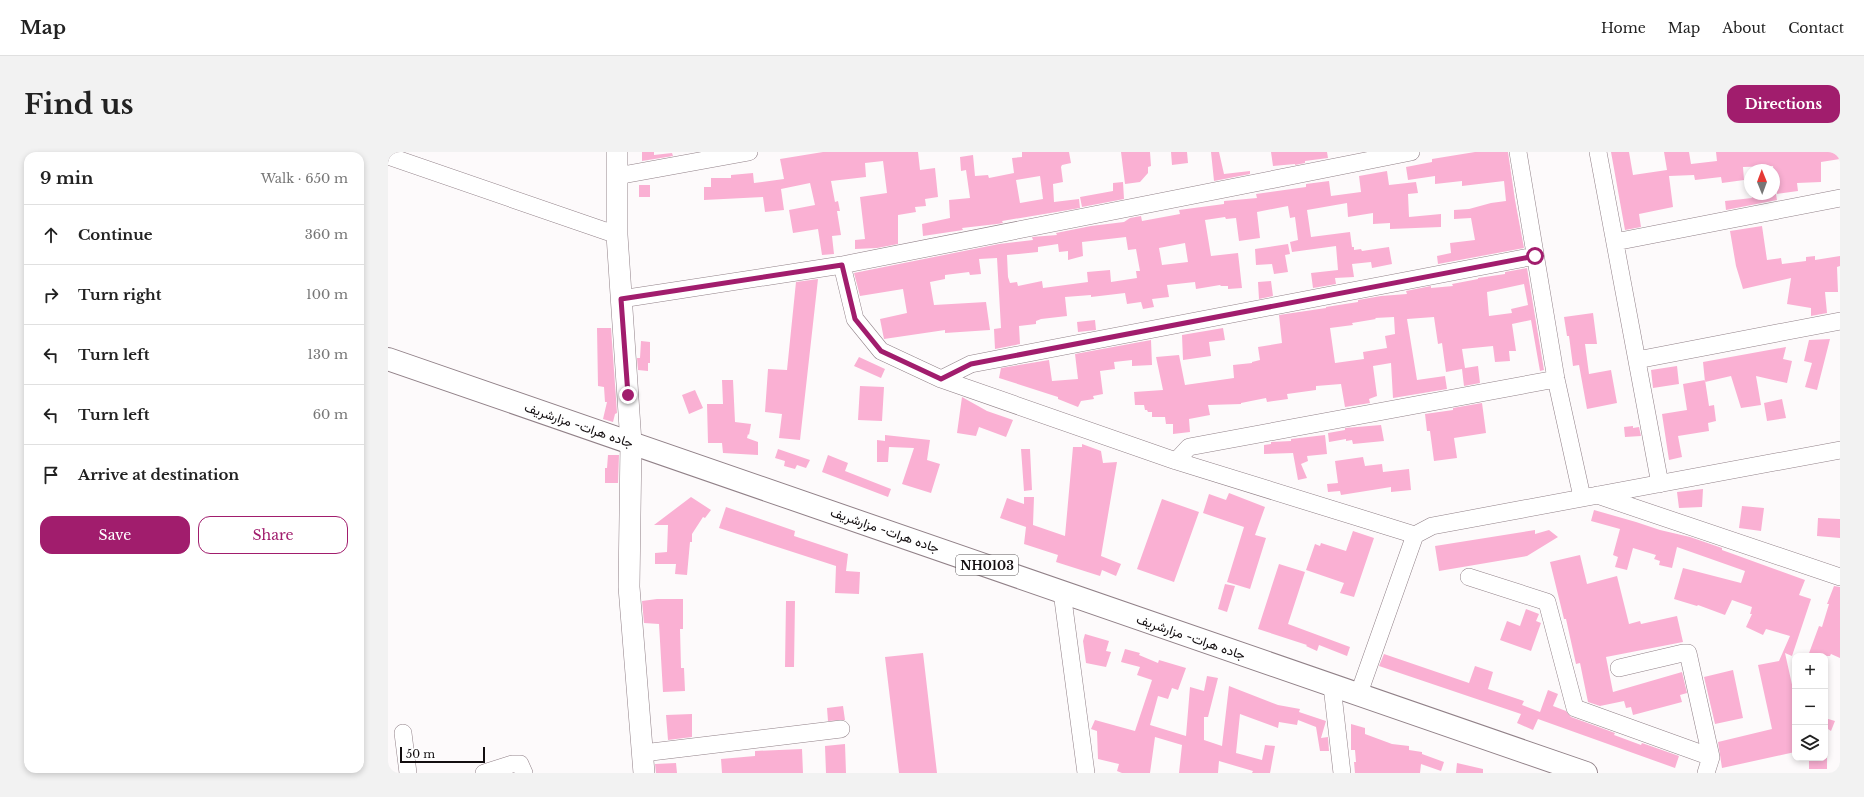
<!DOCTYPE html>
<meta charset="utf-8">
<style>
body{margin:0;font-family:"Libre Baskerville",Vazirmatn,serif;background:#f2f2f2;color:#222}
.controls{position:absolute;right:12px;bottom:12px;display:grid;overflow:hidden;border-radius:8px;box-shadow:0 2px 6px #0003}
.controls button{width:36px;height:36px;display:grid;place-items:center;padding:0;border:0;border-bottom:1px solid #e0e0e0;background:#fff;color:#222;font:20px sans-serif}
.compass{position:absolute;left:1356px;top:12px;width:36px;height:36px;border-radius:50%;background:#fff;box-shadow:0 2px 6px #0003;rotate:359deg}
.scale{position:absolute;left:12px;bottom:10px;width:85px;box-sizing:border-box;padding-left:4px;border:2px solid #130e10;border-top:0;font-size:11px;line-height:14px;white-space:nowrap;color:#130e10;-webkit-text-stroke:3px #fff;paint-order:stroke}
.stop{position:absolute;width:12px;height:12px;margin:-9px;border:3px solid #a11d6d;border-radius:50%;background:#fff}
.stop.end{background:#a11d6d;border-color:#fff;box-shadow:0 1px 4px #0008}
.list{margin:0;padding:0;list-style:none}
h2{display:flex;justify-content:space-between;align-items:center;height:52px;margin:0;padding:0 16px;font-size:17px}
h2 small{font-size:13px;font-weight:400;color:#767676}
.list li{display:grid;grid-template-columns:26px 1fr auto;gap:12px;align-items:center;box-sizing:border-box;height:60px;padding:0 16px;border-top:1px solid #e0e0e0}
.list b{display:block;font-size:15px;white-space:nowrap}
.list em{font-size:13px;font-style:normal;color:#767676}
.actions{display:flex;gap:8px;padding:12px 16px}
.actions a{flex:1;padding:9px 0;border:1px solid #a11d6d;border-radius:12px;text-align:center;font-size:14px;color:#a11d6d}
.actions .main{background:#a11d6d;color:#fff}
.icon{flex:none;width:22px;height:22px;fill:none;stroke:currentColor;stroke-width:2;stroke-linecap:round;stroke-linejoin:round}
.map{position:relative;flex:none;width:1452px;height:621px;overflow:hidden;border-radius:12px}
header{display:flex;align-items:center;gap:24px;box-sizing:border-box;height:56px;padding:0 20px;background:#fff;border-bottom:1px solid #e0e0e0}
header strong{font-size:19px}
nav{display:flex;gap:22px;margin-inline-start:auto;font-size:14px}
.intro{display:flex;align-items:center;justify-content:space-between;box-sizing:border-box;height:96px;padding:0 24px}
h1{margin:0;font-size:28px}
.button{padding:10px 18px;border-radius:12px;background:#a11d6d;color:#fff;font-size:14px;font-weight:700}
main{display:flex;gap:24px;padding:0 24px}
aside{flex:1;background:#fff;border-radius:12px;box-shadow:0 2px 6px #0003}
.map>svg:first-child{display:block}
.building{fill:#fab0d3;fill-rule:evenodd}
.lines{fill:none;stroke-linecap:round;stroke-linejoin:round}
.minor-casing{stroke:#918188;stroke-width:18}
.major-casing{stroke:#918188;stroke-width:22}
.highway-casing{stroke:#918188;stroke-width:24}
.minor{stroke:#fff;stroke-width:17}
.major{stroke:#fff;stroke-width:21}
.highway{stroke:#fff;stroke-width:22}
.route{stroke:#a11d6d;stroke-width:5}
.labels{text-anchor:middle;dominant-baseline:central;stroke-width:4;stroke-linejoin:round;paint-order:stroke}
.shield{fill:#fff;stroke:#5a5658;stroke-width:1}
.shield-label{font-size:12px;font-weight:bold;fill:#130e10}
.street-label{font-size:13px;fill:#130e10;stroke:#fff}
</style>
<header>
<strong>Map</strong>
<nav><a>Home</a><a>Map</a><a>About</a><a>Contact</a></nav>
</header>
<div class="intro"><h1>Find us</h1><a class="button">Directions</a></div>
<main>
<aside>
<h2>9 min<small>Walk · 650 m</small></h2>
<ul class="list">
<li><svg class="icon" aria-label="ahead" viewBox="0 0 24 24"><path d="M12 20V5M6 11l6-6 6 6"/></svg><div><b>Continue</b></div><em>360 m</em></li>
<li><svg class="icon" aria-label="right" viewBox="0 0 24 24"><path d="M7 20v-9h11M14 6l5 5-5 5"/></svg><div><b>Turn right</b></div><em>100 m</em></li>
<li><svg class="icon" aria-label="left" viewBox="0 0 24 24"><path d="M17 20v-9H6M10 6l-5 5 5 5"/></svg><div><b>Turn left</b></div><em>130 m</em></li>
<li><svg class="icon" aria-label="left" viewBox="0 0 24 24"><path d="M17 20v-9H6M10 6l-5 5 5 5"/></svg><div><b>Turn left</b></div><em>60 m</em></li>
<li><svg class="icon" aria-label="arrive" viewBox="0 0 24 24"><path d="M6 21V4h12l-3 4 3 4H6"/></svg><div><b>Arrive at destination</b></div></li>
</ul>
<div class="actions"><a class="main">Save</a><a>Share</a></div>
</aside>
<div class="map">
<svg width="1452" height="621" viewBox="0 0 1452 621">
<rect width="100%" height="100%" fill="#fdfafb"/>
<!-- building -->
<path class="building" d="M254 0H266V3L284 1 285 4 254 9Z
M435 0H530L532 18 547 16 550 45 537 47 538 54 527 55 528 60 510 63V92L489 96 467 97V88L477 87 472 45 499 41 495 9 477 11 478 25 443 29 447 50 450 49 452 59H449L453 83 444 84 446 102 434 103 430 77 405 81 401 58 427 53 422 31 393 37 396 58 377 60 375 45 316 48V35H323V26H343V23L365 21 366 31 396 27 392 7Z
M634 0H681L683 11 674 13 673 15 675 30 665 32 666 50 691 47 692 56 614 69 615 71 609 72 574 76 575 78 535 84 534 72 562 66 561 48 582 46 578 18 573 19 572 5 585 3 587 24 600 23 601 26 626 21 624 6 634 5ZM652 24 655 47 632 51 628 28Z
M733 0H762L763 14 760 15V21L752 30 737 32Z
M783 0H799L800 11 784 13Z
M823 0H831L836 22 862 19V22L826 29Z
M883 0H939L940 6 917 9V11L907 13V12L885 14Z
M1087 0H1120L1127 48 1136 96 1050 112 1049 104 1063 101 1062 91 1087 88 1083 66 1066 67V58L1081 57 1103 51 1118 49 1116 29 1074 34V29L1047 32V24L1020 28 1018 15 1044 10V7Z
M1223 0H1241L1245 23 1279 18 1276 0H1301L1303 12 1329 9 1328 0H1452V7L1433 10V30L1409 31 1410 39 1389 42 1385 14 1355 15 1356 28 1334 31 1333 25 1307 28 1306 23 1281 24 1285 55 1251 62 1253 75 1237 78Z
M999 19 1001 33 1028 30 1030 41 1020 42 1021 65 1053 62V75L1002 77V71L985 72V61L960 65 959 51 919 58 923 85 962 80 964 95H966V98L973 97 974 99 1001 95 1004 112 984 116 983 110 964 112 966 125 947 126 948 132 925 136 923 121 950 118 948 94 904 100 902 90 910 88 907 65 902 66 900 54 869 60 872 86 851 89 848 66 838 67 837 65 817 68 823 104 850 101 854 136 840 137V134H833L832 133 808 137 807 130 779 133 781 145 764 147 766 155 755 157 753 150 739 152 737 141 703 145V143L677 145 679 164 653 167 648 169V172L631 174 632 192 607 197 606 177 613 176 609 106 591 107 593 122 582 123 581 120 557 123V127L542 130 546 153 598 150 602 178 557 181V178L496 187 492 167 519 161 515 137 472 144 466 121 611 92 645 88 644 85 669 83 668 81 703 74 736 70 742 66 753 64 754 69 792 62 791 58 836 52V49L869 46 868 42 918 35V32L941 29 943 44 973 40 971 24ZM738 85 740 98 748 97 752 119H748L749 126 723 130 722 118 699 120 700 130 655 136 654 129 630 134 629 130 622 131 620 125 619 103 650 100V95L670 92 671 100 680 99V108L695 104 694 90ZM797 91 800 110 774 113 771 96Z
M735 30 736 47 694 55 692 45 725 39V31Z
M251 33H262V45H251Z
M1363 42H1388L1389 48 1338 58 1337 49 1364 46Z
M1374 74 1379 108 1393 106 1394 112 1418 109V105L1427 104V108L1452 104V114L1449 115 1450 140H1437L1439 161 1423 164V156L1399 152 1403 126 1355 137 1348 114 1342 79Z
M900 92 902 102 897 103 900 120 886 122 884 112 868 113 867 97Z
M1139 116 1156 218 1152 219 1143 168 1124 172 1128 199H1121L1122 209 1107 210 1105 194 1074 197 1077 216 1090 214 1092 231 1076 234 1074 217 1058 220 1054 191 1050 192 1046 165 1019 167 1029 228 1057 224 1059 237 1005 246 1003 211 985 214 989 244 981 247 982 251 957 255 953 232 928 234V238L899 242 900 247 879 250 878 246 853 251V252L820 253 822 263 801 267 802 280 785 282V272H778L777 265H764V260H760L759 258H757L756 253H747L746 240 775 238 768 205 791 203 797 233 846 226 845 213 864 211V210L872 208 870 195 894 191 891 163 938 156V155L970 150V148L993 144 1019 142 1018 139 1043 134V136L1065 134 1064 132 1090 127V126L1117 122V120ZM1136 132 1140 153 1123 157 1124 161 1101 164 1099 140ZM1006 165 1007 182 997 184 999 196 975 200 976 207 947 211 942 176 965 173 964 171 988 167 987 166Z
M430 127 412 288 391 286 394 262 377 260 380 217 399 218 408 130Z
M883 129 885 144 871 147 870 130Z
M1205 161 1209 192H1197L1201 222 1223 218 1229 251 1199 257 1191 213 1185 214 1181 184H1179L1176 165Z
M707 168 708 178 690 180 689 170Z
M209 176H223L229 261 227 262 225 270 215 267 219 250H217L216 235 210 234Z
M835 176 837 188 821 190 823 204 795 208 794 183Z
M1442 187 1429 238 1417 235 1424 211 1416 209 1421 188Z
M763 188 764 213 744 214V208L726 210 727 217 712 219 715 242 705 244 706 247 693 249 690 255 670 247V245L611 226 613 216 661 208 664 229 690 227 687 202Z
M253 189 262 190V211H260V219L250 218 249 206H252Z
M1398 195 1395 207 1404 209 1399 231 1368 224 1373 253 1353 256 1343 224 1317 230 1315 210Z
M471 205 497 217 493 226 466 214Z
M1289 214 1291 232 1265 236 1263 218Z
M334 228H345L347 270 363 272 361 283 360 282 359 286 370 290V303L335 301 334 291H320L319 252H335Z
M1317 228 1321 254 1326 253 1328 269 1320 271 1321 279 1290 284 1294 305 1281 308 1274 262 1299 258 1295 232Z
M472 234 496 235 494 269 470 268Z
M307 238 315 256 301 262 294 243Z
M574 245 599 259 625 268 618 285 591 275 588 284 569 281Z
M1394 247 1398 266 1379 269 1376 251Z
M1094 251 1098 281 1066 286 1069 306 1046 309 1042 279H1039L1037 262 1065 258V256Z
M993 273 996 289 965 292 964 288 958 289V287L941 290 940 281 957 278V276Z
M1245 274V276L1251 275 1253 284 1237 285 1236 275Z
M497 283 542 288 539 308 552 312 543 341 514 332 526 296 501 295 500 310H489V288L497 289Z
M937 283 939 302 919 304 920 309 913 312 919 326 910 328 905 301 876 302V293L883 292V290L903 289V287Z
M694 292 713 299 715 311 729 310 713 404 733 412 728 424 714 418 712 424 668 410 670 403 636 392 638 375 612 366 619 346 636 352V345H646L645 373 677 384 685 295H694Z
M390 297 422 308 418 316 409 313 407 317 396 314 397 309 387 306Z
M633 297H642L644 338 636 339Z
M220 303H231L230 331H217V316H219Z
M440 303 460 311 457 319 503 337 500 345 434 320Z
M975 305 977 314 994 312 995 320 1021 317 1023 338 1003 340V335L953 343 952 339 940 340 939 332 950 331 947 309Z
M1315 337 1314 355 1291 356 1289 340Z
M841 341 877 355 867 383 878 386 862 437 839 430 856 375 815 361 821 342 838 348Z
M303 345 323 358 317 366 315 365 304 382V390H302L299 423 287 422 288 412H267V401L279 400 280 373H266Z
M774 347 811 360 786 430 749 417Z
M1354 354 1376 356 1373 379 1351 376Z
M338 355 407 379 406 384 460 402 458 419 472 420 471 442 447 441 448 414 331 376Z
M1206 358 1248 370 1272 378 1302 385 1334 396V398L1417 428 1411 443 1423 447 1404 504 1397 501 1407 546V600L1334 616 1330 590 1384 577 1370 513 1391 509 1402 484 1378 477 1375 483 1358 475 1364 462H1362L1364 455 1344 448 1337 463 1310 453 1309 454 1286 447 1295 416 1353 431 1357 419 1289 395 1284 416 1271 413 1272 409 1266 407 1268 403 1245 396 1239 418 1227 415 1230 405 1225 403 1232 377 1203 369Z
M1430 366 1452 367V386L1429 384Z
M1147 378V382L1161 378 1170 385 1139 404 1051 419 1047 394Z
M965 379 986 386 966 445 952 441 956 431 918 418 927 392 932 394 933 391 958 399Z
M1192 403 1199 432 1229 424 1241 472 1252 469 1253 472 1289 464 1295 490 1218 505 1225 540 1294 520 1299 541 1292 543 1294 550 1245 563 1243 555 1238 556 1236 549 1212 554 1200 550 1192 511 1188 512 1178 467H1176L1162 410Z
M891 412 917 420 900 472 962 495 959 504 931 493 929 499 918 494 919 493 870 477Z
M837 432 847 434 839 460 830 457Z
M1446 434 1452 435V506L1443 502 1442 504H1420L1431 474 1434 475 1441 452H1439Z
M269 447H295V477H292L293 516H296L297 539 275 540 271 472 256 471 254 449Z
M398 449H407L406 515H397Z
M1138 457 1151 462 1148 469 1153 471 1143 499 1112 488 1119 469 1132 474Z
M697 482 721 489 718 499 723 500 718 515 698 511 695 489Z
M737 497 752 501 751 503 770 511 771 508 798 516 790 538 784 536 780 547 770 544 762 573 798 584 802 535 816 539 819 524 830 526 820 565H816V588L834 594 841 534 890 553 912 557 911 560 938 569 933 586 940 585 941 599H932L928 575 910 568 909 573 891 570 890 576 852 562 848 601 874 608 877 593 887 594 882 621H864L865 619 831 609 830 621H791L794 593 767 585 762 621H734L729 619 731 612 710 607 709 579 703 577 707 568 747 579 764 528 749 523 752 515 733 510Z
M535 501 549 621H511L497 505Z
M996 502 1081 531 1087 514 1105 520 1100 537 1136 549 1134 553 1152 560 1160 538 1170 542 1165 554 1178 559 1183 565 1227 581 1226 583 1253 593 1254 591 1291 604 1287 616 1150 567 1145 578 1129 571 1133 562 991 514Z
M1345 518 1355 566 1327 572 1316 525Z
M455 554 457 568 440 569 439 556Z
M304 562V585L280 588 278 563Z
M1437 566 1447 569 1443 579 1437 575Z
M963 572 977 576V582L1004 592 1021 594V598L1034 600V602L1056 610 1053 619 1033 612 1032 621H967L966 610H968L967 598H963Z
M457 592 458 621H438L437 594Z
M414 597 415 621H334L333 607 367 604V599Z
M1429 606H1439V617H1421V608H1429Z
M288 611 289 621H268L267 612Z
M1069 611 1095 617V621H1068Z"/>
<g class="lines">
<defs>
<path id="minor" d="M1130 0 1168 227 1194 345
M1210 0 1272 332
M0 4 229 83
M229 24 361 0
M1227 90 1452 46
M454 113 467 167 493 199 553 227 788 309 1027 383
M233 147 454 113 1023 0
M1249 208 1452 169
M553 227 583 212 1147 104
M788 309 801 295 1168 227
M1209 343 1452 425
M1081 425 1159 450 1187 556 1323 605
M674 440 698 621
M1231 516 1295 501H1300L1323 605 1318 621
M944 534 954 621
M970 544 1027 383 1044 374 1452 298
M15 581 20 621
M255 601 453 577
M96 621 124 612H132L136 621"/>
<path id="major" d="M229 0V83L243 291 241 435 256 621"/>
<path id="highway" d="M0 207 1198 621"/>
</defs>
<!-- minor casing -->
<use href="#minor" class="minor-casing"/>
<!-- major casing -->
<use href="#major" class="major-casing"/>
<!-- highway casing -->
<use href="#highway" class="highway-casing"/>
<!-- minor -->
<use href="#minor" class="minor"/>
<!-- major -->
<use href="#major" class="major"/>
<!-- highway -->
<use href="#highway" class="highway"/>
</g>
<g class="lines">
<!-- route -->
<path class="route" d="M240 243 233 147 454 113 467 167 493 199 553 227 583 212 1147 104"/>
</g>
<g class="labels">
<!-- shield labels -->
<rect class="shield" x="568" y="403" width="62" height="20" rx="3"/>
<g class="shield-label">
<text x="599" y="413">NH0103</text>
</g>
<!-- street labels -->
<g class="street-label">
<text transform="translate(191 273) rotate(19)">جاده هرات- مزارشریف</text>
<text transform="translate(497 378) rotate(19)">جاده هرات- مزارشریف</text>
<text transform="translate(803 485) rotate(19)">جاده هرات- مزارشریف</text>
</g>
</g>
</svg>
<div class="controls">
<button>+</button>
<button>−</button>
<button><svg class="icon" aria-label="layers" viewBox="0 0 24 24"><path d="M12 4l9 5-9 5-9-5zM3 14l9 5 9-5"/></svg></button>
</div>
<svg class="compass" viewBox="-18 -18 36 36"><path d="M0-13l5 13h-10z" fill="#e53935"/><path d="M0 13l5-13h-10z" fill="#767676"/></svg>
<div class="scale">50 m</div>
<div class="stop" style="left:1147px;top:104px"></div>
<div class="stop end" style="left:240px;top:243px"></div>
</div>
</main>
